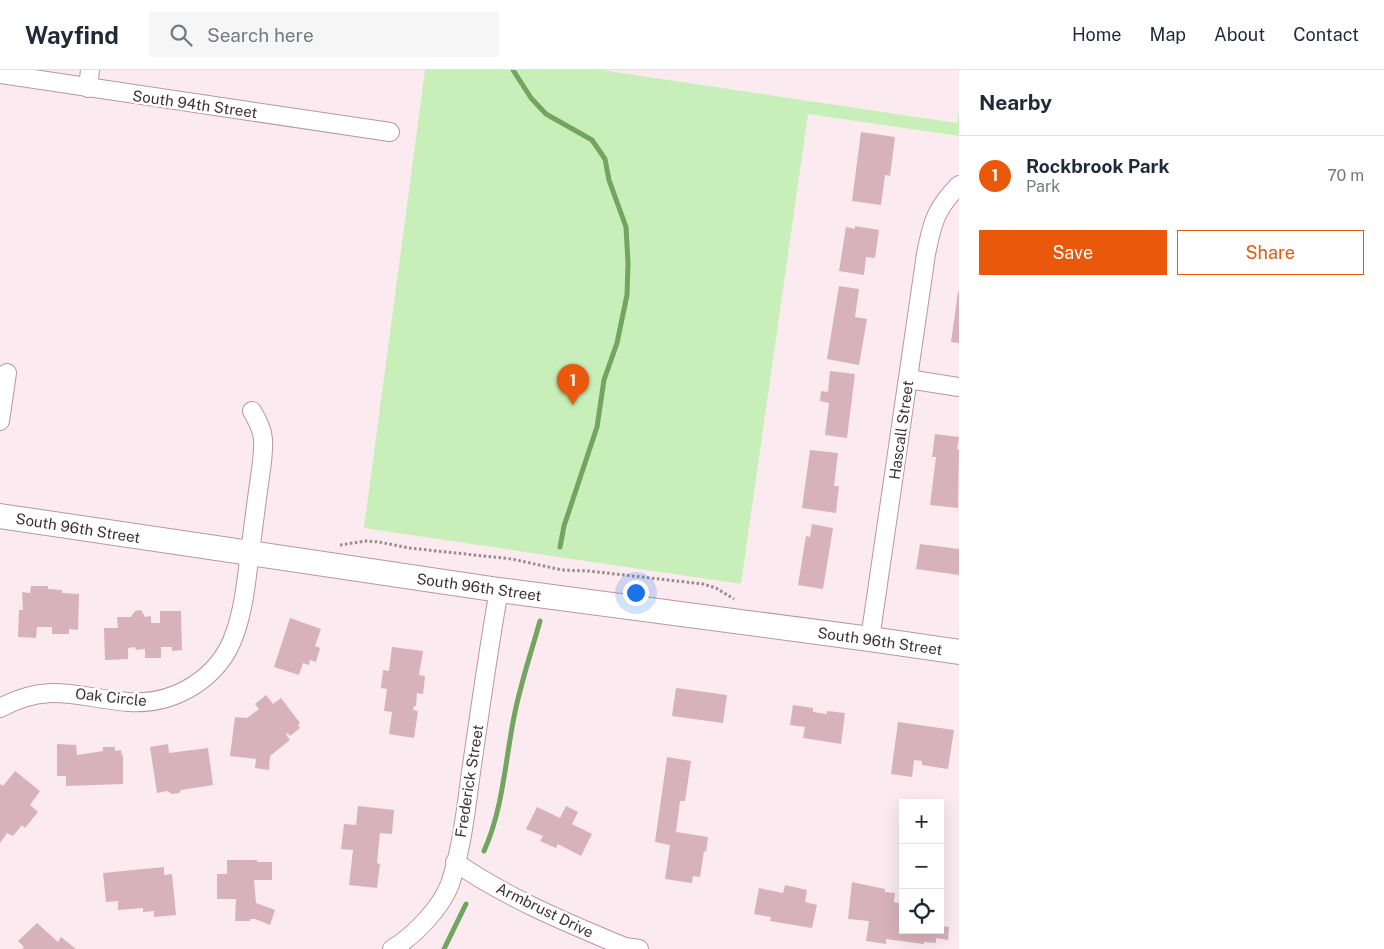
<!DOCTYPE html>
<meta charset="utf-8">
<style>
body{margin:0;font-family:"Public Sans",sans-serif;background:#f6f6f7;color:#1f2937}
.controls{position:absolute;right:15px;bottom:15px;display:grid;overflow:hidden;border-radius:0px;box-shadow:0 5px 20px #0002}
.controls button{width:45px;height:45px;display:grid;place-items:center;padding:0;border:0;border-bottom:1px solid #e0e1e3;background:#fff;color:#1f2937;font:25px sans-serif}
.you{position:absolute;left:635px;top:522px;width:18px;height:18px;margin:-12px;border:4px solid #fff;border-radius:50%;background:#1a73e8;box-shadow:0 0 0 8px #1a73e833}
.badge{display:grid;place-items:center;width:32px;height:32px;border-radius:50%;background:#ea580c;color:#fff;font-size:16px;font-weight:700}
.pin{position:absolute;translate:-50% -41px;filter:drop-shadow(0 1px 2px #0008)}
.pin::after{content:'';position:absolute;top:26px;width:18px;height:15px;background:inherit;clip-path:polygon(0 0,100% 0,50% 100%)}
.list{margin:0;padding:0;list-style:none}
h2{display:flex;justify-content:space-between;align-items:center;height:65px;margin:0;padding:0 20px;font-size:21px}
h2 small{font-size:16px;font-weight:400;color:#747a83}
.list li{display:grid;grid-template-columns:32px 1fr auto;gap:15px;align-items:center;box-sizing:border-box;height:80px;padding:0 20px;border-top:1px solid #e0e1e3}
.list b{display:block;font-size:19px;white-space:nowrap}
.list p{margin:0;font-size:16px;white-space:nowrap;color:#747a83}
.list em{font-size:16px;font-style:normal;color:#747a83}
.actions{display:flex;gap:10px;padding:15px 20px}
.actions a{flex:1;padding:11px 0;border:1px solid #ea580c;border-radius:0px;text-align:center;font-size:18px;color:#ea580c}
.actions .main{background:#ea580c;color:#fff}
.icon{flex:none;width:28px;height:28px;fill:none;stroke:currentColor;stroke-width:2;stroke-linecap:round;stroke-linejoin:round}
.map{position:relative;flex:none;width:959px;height:879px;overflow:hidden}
header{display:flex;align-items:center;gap:30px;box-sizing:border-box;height:70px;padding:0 25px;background:#fff;border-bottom:1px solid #e0e1e3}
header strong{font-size:24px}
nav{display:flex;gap:28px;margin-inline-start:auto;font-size:18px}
.search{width:350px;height:45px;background:#f6f6f7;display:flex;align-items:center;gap:12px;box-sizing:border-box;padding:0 18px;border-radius:0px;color:#747a83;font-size:19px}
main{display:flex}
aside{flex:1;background:#fff}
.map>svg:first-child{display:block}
.green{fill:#c8efba}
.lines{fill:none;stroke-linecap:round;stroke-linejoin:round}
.stream{stroke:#72a55f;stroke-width:5}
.building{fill:#d7b1bc}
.street-casing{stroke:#ba96a1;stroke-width:20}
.secondary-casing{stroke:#ba96a1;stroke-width:26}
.path{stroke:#988a8e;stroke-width:3;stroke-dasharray:2.5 2.5;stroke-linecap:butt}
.street{stroke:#fff;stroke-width:18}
.secondary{stroke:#fff;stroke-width:24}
.labels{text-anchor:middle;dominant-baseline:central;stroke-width:5;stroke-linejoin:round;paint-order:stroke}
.street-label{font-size:15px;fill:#3e3034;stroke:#fff}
</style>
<header>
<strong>Wayfind</strong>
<div class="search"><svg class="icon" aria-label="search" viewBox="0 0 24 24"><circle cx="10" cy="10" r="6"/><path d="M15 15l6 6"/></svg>Search here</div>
<nav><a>Home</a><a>Map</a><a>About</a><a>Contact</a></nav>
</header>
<main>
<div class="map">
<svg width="959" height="879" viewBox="0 0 959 879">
<rect width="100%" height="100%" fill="#fbebf0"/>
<!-- green -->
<path class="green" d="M425 0H602L957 53 959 39V66L808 44 741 514 364 458Z"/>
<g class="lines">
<!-- stream -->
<path class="stream" d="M513 0 531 28 546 44 592 70 605 89 609 110 626 157 628 193 627 225 617 273 604 310 597 357 564 456 560 477
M484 781C503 739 505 692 514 647 520 615 531 583 540 551
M444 879 466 834"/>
</g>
<!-- building -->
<path class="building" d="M861 62 895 67 890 106 885 105 881 135 852 131Z
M855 156 879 160 875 188 866 187 864 205 839 201 846 157 855 159Z
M839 216 859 219 855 247 867 249 859 295 827 289Z
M958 222H959V273L951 272Z
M830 301 855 304 847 368 825 365 829 333 820 331 821 321 828 322Z
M935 364 959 367 957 379 959 380 958 438 930 435 936 387H932Z
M810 380 838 383 834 416H839L836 443 802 438Z
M812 454 833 458 823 519 798 515 806 466 810 467Z
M920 474 959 479V505L916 499Z
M31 516H48V519L62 520V523L79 524 78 560 69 559V564H52V557H37L36 568 18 567 19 540H23L22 522 30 523Z
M141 540 145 547 151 546V553H160V541H181L182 580 172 581V577H161V588H145V579L136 580 135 577 128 578V589L105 590 104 558H118L117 547H131L135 541Z
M290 548 321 559 315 576 320 578 316 592 310 590 309 595 303 593 299 605 274 597Z
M392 577 423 581 419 605 425 606 423 624 417 623 416 636H414L413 640 418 641 414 668 389 664 392 642 384 641 387 619 381 618 383 600 389 601Z
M676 618 727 625 723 653 672 646Z
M266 625 273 634 281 628 300 653 298 655 300 658 290 666 288 663 286 664 290 670 270 686 269 700 255 698 256 689 230 686 235 647 247 648 259 639 255 634Z
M793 635 813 638V642L827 644V641L845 643 841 674 803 668 805 657 790 655Z
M898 652 954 660 948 699 922 695V691L914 690 912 707 891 704Z
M57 674 76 675 77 685 103 681V677H115V681L121 680 122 686 123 685V714L66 716V706H57Z
M168 674 169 683 208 678 213 715 181 720 179 723 172 724 167 721 157 723 150 677Z
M667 687 691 691 685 731H680L676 762 708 767 706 782 704 781 700 807 693 806 692 813 665 809 670 775 655 772Z
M15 701 40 721 30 735 38 742 25 758 22 755 13 766 7 763 0 773V714L3 716Z
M358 736 394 740 392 764 380 763 377 793 380 794 377 818 349 815 353 780 341 779 344 754 356 755Z
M566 736 578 742 572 754 592 764 581 786 558 774 556 778 540 771 543 766 526 759 537 737 560 748Z
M227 790H257V792H272V810H254L256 833 275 840 270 855 255 849H250V851H235L236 829H217V804H227Z
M164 797V805L172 804 176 845 154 847V841L143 842V838L118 840V831L106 832 103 803Z
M852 812 885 819V822L895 823 894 832 903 834V860H940V856L949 857 948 870 936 868V873L924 872V874L886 869V874L866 871 869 851 848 849Z
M785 815 807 820 805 832 817 835 812 858 770 851 771 847 754 844 759 818 783 823Z
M37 853 58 872 61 867 76 879H22L24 877 18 871Z"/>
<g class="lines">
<defs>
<path id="street" d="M0 4 390 62
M88 18 90 0
M908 309 959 317
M0 351 7 303
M870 569 926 184C932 153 936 138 959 115
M0 638C49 611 78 628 129 632 175 635 220 608 235 563 245 535 247 503 251 474 254 454 256 434 259 414 261 399 264 384 263 369 262 358 257 350 252 341
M455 792C507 828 567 853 625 877L639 879
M392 879C414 866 441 838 450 814 462 778 466 739 471 702 480 641 488 581 499 520"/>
<path id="secondary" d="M0 446 499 520 870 569 959 582"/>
</defs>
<!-- street casing -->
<use href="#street" class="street-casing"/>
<!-- secondary casing -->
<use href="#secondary" class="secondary-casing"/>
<!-- path -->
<path class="path" d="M340 475 366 471 379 472 409 478 512 489 562 500 589 501 703 514 716 518 734 529"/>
<!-- street -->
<use href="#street" class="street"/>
<!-- secondary -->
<use href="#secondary" class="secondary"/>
</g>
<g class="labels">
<!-- street labels -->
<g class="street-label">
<text transform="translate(195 34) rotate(8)">South 94th Street</text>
<text transform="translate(901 360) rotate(-82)">Hascall Street</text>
<text transform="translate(78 458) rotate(9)">South 96th Street</text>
<text transform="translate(479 517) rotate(8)">South 96th Street</text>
<text transform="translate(880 571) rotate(8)">South 96th Street</text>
<text transform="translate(111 627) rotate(6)">Oak Circle</text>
<text transform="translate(469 711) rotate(-81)">Frederick Street</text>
<text transform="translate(545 840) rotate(26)">Armbrust Drive</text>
</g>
</g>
</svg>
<div class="controls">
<button>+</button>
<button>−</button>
<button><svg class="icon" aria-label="locate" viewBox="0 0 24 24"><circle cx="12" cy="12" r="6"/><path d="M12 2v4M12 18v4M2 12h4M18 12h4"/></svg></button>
</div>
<div class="you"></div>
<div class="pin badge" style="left:573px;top:335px">1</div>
</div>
<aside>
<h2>Nearby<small></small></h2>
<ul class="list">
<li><span class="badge">1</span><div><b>Rockbrook Park</b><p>Park</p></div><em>70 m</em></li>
</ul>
<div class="actions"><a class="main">Save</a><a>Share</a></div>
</aside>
</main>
